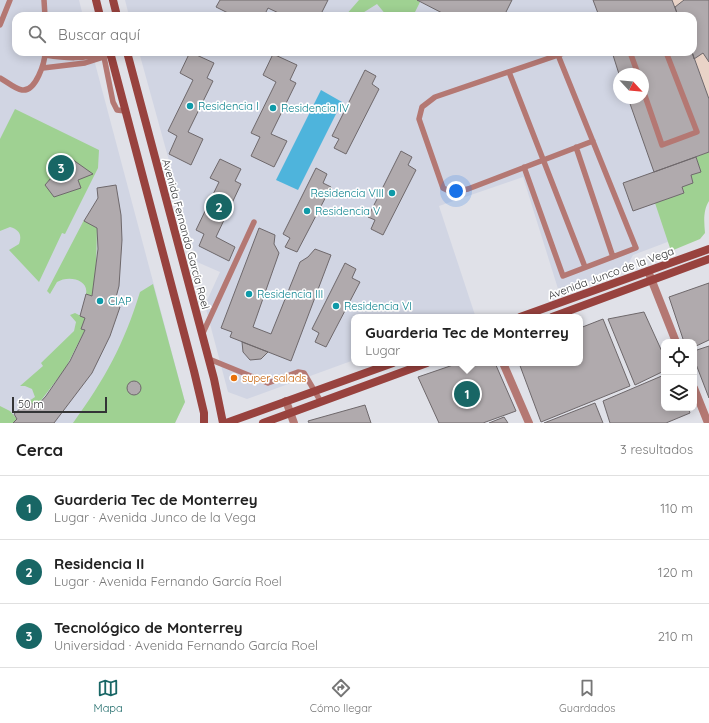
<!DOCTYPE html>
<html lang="es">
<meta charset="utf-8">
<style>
body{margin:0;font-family:Quicksand,sans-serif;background:#f2f2f2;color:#222}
.controls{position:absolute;right:12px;bottom:12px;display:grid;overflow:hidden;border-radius:8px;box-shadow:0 2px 10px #0003}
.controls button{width:36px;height:36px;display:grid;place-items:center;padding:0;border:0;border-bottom:1px solid #e0e0e0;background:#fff;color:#222;font:20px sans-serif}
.compass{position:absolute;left:613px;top:68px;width:36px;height:36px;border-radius:50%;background:#fff;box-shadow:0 2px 10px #0003;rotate:116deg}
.scale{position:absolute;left:12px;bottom:10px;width:95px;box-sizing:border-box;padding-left:4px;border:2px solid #333436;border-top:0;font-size:11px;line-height:14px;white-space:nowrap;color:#333436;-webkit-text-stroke:3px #fff;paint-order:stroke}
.you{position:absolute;left:456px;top:191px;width:14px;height:14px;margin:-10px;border:3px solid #fff;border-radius:50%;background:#1a73e8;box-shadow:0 0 0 6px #1a73e833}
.badge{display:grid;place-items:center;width:26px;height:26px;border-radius:50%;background:#186665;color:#fff;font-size:13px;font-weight:700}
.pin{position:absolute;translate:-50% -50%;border:2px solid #fff;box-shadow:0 1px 4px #0006}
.popup{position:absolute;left:351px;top:314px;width:232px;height:52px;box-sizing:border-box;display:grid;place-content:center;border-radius:8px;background:#fff;filter:drop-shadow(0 1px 3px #0005);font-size:13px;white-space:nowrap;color:#767676}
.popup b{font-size:15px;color:#222}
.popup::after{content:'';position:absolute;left:50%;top:100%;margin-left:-8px;border:8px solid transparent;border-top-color:#fff}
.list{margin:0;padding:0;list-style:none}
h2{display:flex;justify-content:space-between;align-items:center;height:52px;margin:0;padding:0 16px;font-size:17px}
h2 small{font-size:13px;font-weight:400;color:#767676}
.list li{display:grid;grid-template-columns:26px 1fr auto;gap:12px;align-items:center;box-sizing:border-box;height:64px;padding:0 16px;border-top:1px solid #e0e0e0}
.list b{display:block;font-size:15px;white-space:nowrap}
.list p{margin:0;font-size:13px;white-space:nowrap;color:#767676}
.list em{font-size:13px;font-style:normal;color:#767676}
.icon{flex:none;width:22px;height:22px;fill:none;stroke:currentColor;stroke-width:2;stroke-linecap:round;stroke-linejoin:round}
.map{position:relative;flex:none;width:709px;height:423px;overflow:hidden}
.search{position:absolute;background:#fff;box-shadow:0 2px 10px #0003;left:12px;right:12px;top:12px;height:44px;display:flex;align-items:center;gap:10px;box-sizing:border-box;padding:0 14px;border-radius:12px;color:#767676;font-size:15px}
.sheet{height:244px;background:#fff}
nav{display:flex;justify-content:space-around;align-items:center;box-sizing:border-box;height:56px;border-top:1px solid #e0e0e0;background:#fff;font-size:11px;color:#767676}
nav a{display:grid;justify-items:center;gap:2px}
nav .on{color:#186665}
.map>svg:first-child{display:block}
.commercial{fill:#e9d3c7}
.built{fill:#d1d5e3;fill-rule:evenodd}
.green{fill:#9fd192}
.water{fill:#4eb4dc}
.building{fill:#b0aaad;stroke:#6e686b}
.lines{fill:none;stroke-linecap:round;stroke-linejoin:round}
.lane{stroke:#b47873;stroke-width:5.5}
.street{stroke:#b47873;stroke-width:8}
.secondary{stroke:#98423e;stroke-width:8}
.culture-dot{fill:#0f9aa8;stroke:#fff;stroke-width:1.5}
.food-dot{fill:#e8710a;stroke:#fff;stroke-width:1.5}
.labels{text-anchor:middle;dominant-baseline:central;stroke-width:3.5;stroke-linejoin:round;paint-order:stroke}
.culture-label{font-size:11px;fill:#0d838f;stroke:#fff;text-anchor:start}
.street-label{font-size:11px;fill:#333436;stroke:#fff}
.food-label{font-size:11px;fill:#c56008;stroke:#fff;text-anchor:start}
</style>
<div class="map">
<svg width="709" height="423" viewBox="0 0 709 423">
<rect width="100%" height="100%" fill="#e0e1e8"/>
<!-- commercial -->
<path class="commercial" d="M672 0H709V99L692 52 693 16H678Z"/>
<!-- built -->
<path class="built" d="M0 0H79L83 16H16V52H92L185 402 175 423H0Z
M125 0H672L678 16H129Z
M139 52H692L709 99V181L702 229 633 255 626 268 559 292 523 177 439 206 475 315 471 317H354V360L247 399 228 392 205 305 220 272 197 262ZM619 74H643V98H619Z"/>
<!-- green -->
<path class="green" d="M359 0H417L420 2 413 16H387L377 4 361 14 362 16H345Z
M15 109 99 150 98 168 65 234 62 233 39 282 9 250 19 244C22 235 20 230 10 227L0 231V139Z
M709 152V201C703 210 704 222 705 233L700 239 671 251 655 203 684 193 682 187 693 182 691 175 701 172 696 157Z
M84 220 97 228 96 269 92 296 86 294C89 279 68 275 57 282L50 294 47 291Z
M153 284 185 402 175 423H73C105 379 124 344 140 292Z
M75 313 85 318 81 329 85 330 65 369 36 407 29 401 35 397 32 389 25 386H20L43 366 41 363 74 331 76 322 70 315Z
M0 406 10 411 17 419 13 423H0Z"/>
<!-- water -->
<path class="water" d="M321 90 342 102 298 190 276 180Z"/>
<!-- building -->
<path class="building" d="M220 0H328L320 16H285L268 8 264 16H234L216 7Z
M417 0H512L504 16H448Z
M593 0H672L678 16H599Z
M684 0H709V62L703 53 694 59 692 52 693 16H678L675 7Z
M190 52 214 63 207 78 213 81 188 132 203 139 191 165 169 154 177 136 168 131 193 80 180 73Z
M612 52H692L709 99V152L654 172 628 98H643V74H619Z
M273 54 297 65 290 80 296 83 271 134 287 141 274 167 251 156 260 137 251 133 276 82 263 75Z
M365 70 376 76 372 84 379 89 346 154 334 148 339 139 332 136Z
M401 151 412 157 408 165 416 170 383 235 371 229 375 220 368 217Z
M69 157 93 174 78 180 81 188 54 197 45 185Z
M696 157 701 172 691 175 693 183 682 187 684 193 633 211 623 183Z
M220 159 241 169 235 181 241 184 216 237 235 247 229 261 199 246 204 234 196 230 219 182 210 178Z
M316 168 327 174 323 183 331 187 297 252 285 247 290 238 283 234Z
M116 185 121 215 122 240 119 286 114 305 120 307 110 336 92 373 54 423H13L17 419 14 414 29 401 36 407 46 396 70 361 85 330 81 329 85 318 80 316 86 294 92 296 98 249 97 228 84 221 98 198 97 188Z
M259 228 275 235 274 244 279 253 253 327 271 334 300 262 308 257 315 249 331 255 291 361 230 337 232 332 221 328Z
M345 263 356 269 352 278 360 282 326 347 315 342 319 333 312 329Z
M709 283V340L694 347V342H684L669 297Z
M644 312 664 356V371L635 385 608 319Z
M603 319 630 386 541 422 519 363H580V328Z
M242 342 268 352 261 359 250 360 243 352Z
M709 346V398L694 359V351Z
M459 363H495L516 411 483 423H439L418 377Z
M664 375V408H688L690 413 666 423H610L603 401Z
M127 388a7 7 0 1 1 14 0a7 7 0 1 1-14 0Z
M595 403 603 423H544Z
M365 405 371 423H309L308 421Z
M504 417 508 423H489Z"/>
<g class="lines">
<!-- lane -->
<path class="lane" d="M44 0 45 16
M0 25 10 0
M103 52 113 102 117 110 125 111
M567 52 435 97 422 107 419 119 443 188 451 192 468 189 593 141
M630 52 638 74
M45 55C65 58 85 60 104 52
M43 68 85 63 110 55
M509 72 585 267
M0 78C6 81 15 89 22 90 36 92 45 62 45 52
M643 90 662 145 697 132 666 52
M576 147 613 257
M524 167 563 276 636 248 558 55
M202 335 254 222
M209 359 268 383 298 372 304 373 321 402"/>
<!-- street -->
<path class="street" d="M648 271 676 342
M503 363 529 423
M694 388 708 423
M286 401 294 423"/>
<!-- secondary -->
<path class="secondary" d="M96 0 100 16
M113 0 117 16
M110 52 194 371 204 413V423
M127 52 214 379 223 423
M520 317 709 249
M552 317 709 259
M226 423 393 363
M263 423 427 363"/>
</g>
<!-- markers -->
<g class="culture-dot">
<circle cx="190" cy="106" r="4"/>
<circle cx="273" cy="108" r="4"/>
<circle cx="392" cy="193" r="4"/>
<circle cx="307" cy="211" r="4"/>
<circle cx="249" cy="294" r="4"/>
<circle cx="100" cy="301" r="4"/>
<circle cx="336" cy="306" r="4"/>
</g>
<circle class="food-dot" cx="234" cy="378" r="4"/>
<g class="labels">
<!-- culture labels -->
<g class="culture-label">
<text x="198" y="106">Residencia I</text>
<text x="281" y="108">Residencia IV</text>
<text x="384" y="193" text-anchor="end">Residencia VIII</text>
<text x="315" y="211">Residencia V</text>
<text x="257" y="294">Residencia III</text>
<text x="108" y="301">CIAP</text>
<text x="344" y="306">Residencia VI</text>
</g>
<!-- street labels -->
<g class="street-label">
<text transform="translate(186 234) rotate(75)">Avenida Fernando García Roel</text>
<text transform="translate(611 273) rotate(-20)">Avenida Junco de la Vega</text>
</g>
<!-- food labels -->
<g class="food-label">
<text x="242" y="378">super salads</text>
</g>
</g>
</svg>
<div class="controls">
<button><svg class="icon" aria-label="locate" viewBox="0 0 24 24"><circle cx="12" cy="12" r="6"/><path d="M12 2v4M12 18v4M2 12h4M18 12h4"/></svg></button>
<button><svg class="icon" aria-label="layers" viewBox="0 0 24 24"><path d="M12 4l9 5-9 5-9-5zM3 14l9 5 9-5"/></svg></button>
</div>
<svg class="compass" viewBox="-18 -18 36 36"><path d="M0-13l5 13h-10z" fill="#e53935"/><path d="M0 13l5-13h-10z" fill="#767676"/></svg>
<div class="scale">50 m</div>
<div class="you"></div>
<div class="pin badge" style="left:467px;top:394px">1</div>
<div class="popup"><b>Guarderia Tec de Monterrey</b>Lugar</div>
<div class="pin badge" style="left:219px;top:207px">2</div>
<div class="pin badge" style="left:61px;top:168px">3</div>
<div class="search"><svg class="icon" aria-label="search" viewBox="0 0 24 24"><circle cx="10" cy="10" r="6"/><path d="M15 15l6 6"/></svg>Buscar aquí</div>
</div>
<section class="sheet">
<h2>Cerca<small>3 resultados</small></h2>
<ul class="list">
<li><span class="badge">1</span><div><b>Guarderia Tec de Monterrey</b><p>Lugar · Avenida Junco de la Vega</p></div><em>110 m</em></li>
<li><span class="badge">2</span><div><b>Residencia II</b><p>Lugar · Avenida Fernando García Roel</p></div><em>120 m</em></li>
<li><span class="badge">3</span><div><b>Tecnológico de Monterrey</b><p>Universidad · Avenida Fernando García Roel</p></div><em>210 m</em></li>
</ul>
</section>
<nav>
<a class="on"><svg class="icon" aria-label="map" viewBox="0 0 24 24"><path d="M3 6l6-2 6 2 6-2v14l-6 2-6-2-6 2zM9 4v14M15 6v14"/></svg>Mapa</a>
<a><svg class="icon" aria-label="directions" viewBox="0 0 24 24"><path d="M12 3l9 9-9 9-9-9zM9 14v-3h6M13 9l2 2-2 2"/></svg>Cómo llegar</a>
<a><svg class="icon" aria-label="saved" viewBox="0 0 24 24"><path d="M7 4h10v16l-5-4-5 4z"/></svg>Guardados</a>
</nav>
